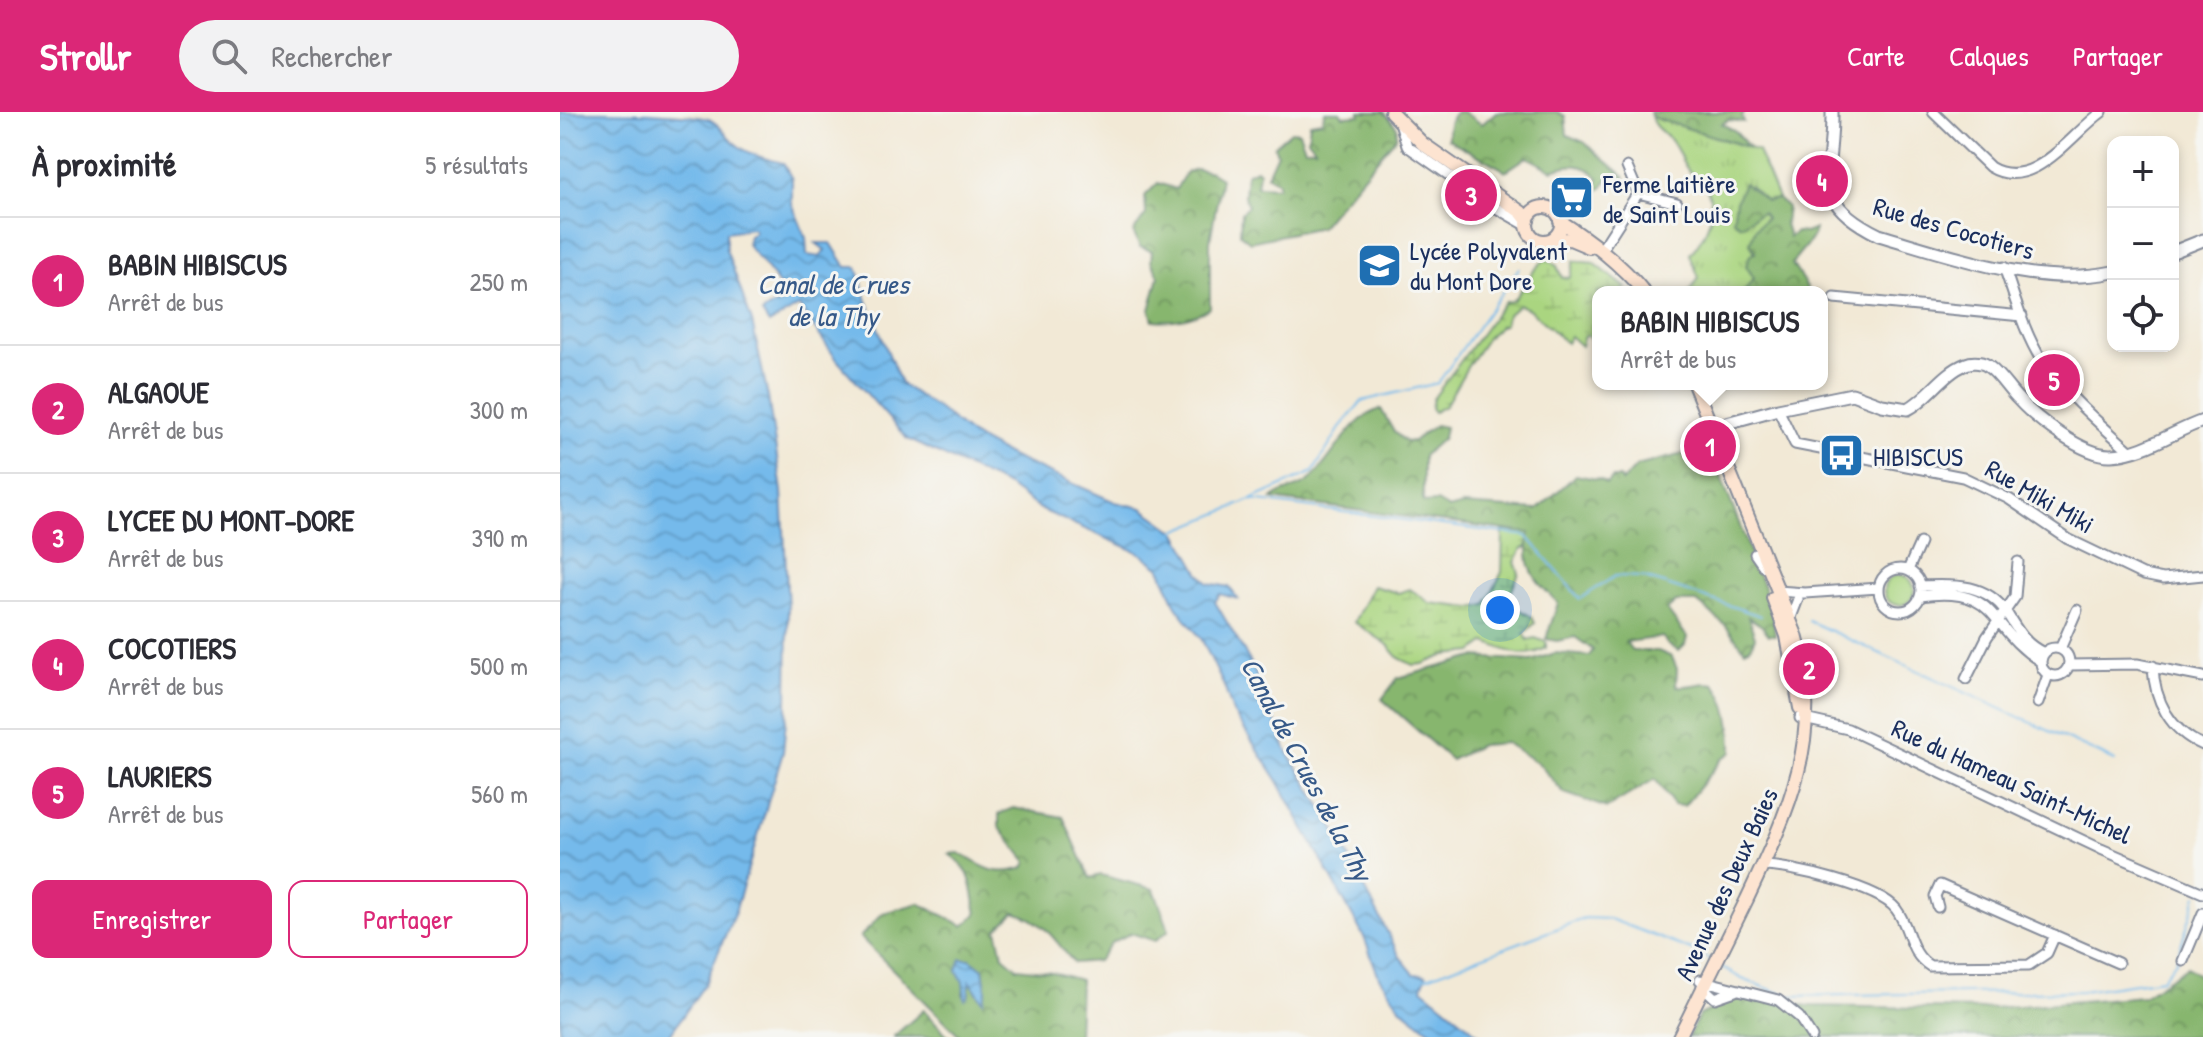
<!DOCTYPE html>
<html lang="fr">
<meta charset="utf-8">
<style>
body{margin:0;font-family:"Patrick Hand",sans-serif;background:#f2f2f3;color:#2b2b33}
.controls{position:absolute;right:24px;top:24px;display:grid;overflow:hidden;border-radius:16px;box-shadow:0 4px 12px #0003}
.controls button{width:72px;height:72px;display:grid;place-items:center;padding:0;border:0;border-bottom:2px solid #e1e1e2;background:#fff;color:#2b2b33;font:40px sans-serif}
.you{position:absolute;left:940px;top:498px;width:28px;height:28px;margin:-20px;border:6px solid #fff;border-radius:50%;background:#1a73e8;box-shadow:0 0 0 12px #1a73e833}
.badge{display:grid;place-items:center;width:52px;height:52px;border-radius:50%;background:#db2777;color:#fff;font-size:26px;font-weight:700}
.pin{position:absolute;translate:-50% -50%;border:4px solid #fff;box-shadow:0 2px 8px #0006}
.popup{position:absolute;left:1032px;top:174px;width:236px;height:104px;box-sizing:border-box;display:grid;place-content:center;border-radius:16px;background:#fff;filter:drop-shadow(0 2px 6px #0005);font-size:26px;white-space:nowrap;color:#7c7c81}
.popup b{font-size:30px;color:#2b2b33}
.popup::after{content:'';position:absolute;left:50%;top:100%;margin-left:-16px;border:16px solid transparent;border-top-color:#fff}
.list{margin:0;padding:0;list-style:none}
h2{display:flex;justify-content:space-between;align-items:center;height:104px;margin:0;padding:0 32px;font-size:34px}
h2 small{font-size:26px;font-weight:400;color:#7c7c81}
.list li{display:grid;grid-template-columns:52px 1fr auto;gap:24px;align-items:center;box-sizing:border-box;height:128px;padding:0 32px;border-top:2px solid #e1e1e2}
.list b{display:block;font-size:30px;white-space:nowrap}
.list p{margin:0;font-size:26px;white-space:nowrap;color:#7c7c81}
.list em{font-size:26px;font-style:normal;color:#7c7c81}
.actions{display:flex;gap:16px;padding:24px 32px}
.actions a{flex:1;padding:18px 0;border:2px solid #db2777;border-radius:16px;text-align:center;font-size:28px;color:#db2777}
.actions .main{background:#db2777;color:#fff}
.icon{flex:none;width:44px;height:44px;fill:none;stroke:currentColor;stroke-width:2;stroke-linecap:round;stroke-linejoin:round}
.map{position:relative;flex:none;width:1643px;height:925px;overflow:hidden}
header{display:flex;align-items:center;gap:48px;box-sizing:border-box;height:112px;padding:0 40px;background:#db2777;color:#fff}
header strong{font-size:38px}
nav{display:flex;gap:44px;margin-inline-start:auto;font-size:28px}
.search{width:560px;height:72px;background:#f2f2f3;display:flex;align-items:center;gap:20px;box-sizing:border-box;padding:0 28px;border-radius:44px;color:#7c7c81;font-size:30px}
main{display:flex}
aside{flex:1;background:#fff}
.map>svg:first-child{display:block}
.grass{fill:url(#grass-tufts);stroke:#62826f;stroke-width:2}
.forest{fill:url(#forest-crowns);stroke:#517266;stroke-width:2;fill-rule:evenodd}
.wetland{fill:url(#wetland-marsh);stroke:#62826f;stroke-width:2}
.garden{fill:#aad580;stroke:#62826f;stroke-width:2}
.water{fill:url(#water-waves);stroke:#4874a4;stroke-width:2}
.lines{fill:none;stroke-linecap:round;stroke-linejoin:round}
.stream{stroke:#75baeb;stroke-width:2}
.minor-casing{stroke:#868c9a;stroke-width:13}
.tertiary-casing{stroke:#868c9a;stroke-width:15}
.secondary-casing{stroke:#868c9a;stroke-width:16}
.minor{stroke:#fff;stroke-width:9}
.tertiary{stroke:#fff;stroke-width:11}
.secondary{stroke:#fde4d1;stroke-width:12}
.labels{text-anchor:middle;dominant-baseline:central;stroke-width:6;stroke-linejoin:round;paint-order:stroke}
.poi-label{font-size:26px;fill:#1b2f5e;stroke:#f6f6f2;text-anchor:start}
.street-label{font-size:26px;fill:#1b2f5e;stroke:#f6f6f2}
.water-label{font-size:28px;font-style:italic;fill:#365988;stroke:#f6f6f2}
</style>
<header>
<strong>Strollr</strong>
<div class="search"><svg class="icon" aria-label="search" viewBox="0 0 24 24"><circle cx="10" cy="10" r="6"/><path d="M15 15l6 6"/></svg>Rechercher</div>
<nav><a>Carte</a><a>Calques</a><a>Partager</a></nav>
</header>
<main>
<aside>
<h2>À proximité<small>5 résultats</small></h2>
<ul class="list">
<li><span class="badge">1</span><div><b>BABIN HIBISCUS</b><p>Arrêt de bus</p></div><em>250 m</em></li>
<li><span class="badge">2</span><div><b>ALGAOUE</b><p>Arrêt de bus</p></div><em>300 m</em></li>
<li><span class="badge">3</span><div><b>LYCEE DU MONT-DORE</b><p>Arrêt de bus</p></div><em>390 m</em></li>
<li><span class="badge">4</span><div><b>COCOTIERS</b><p>Arrêt de bus</p></div><em>500 m</em></li>
<li><span class="badge">5</span><div><b>LAURIERS</b><p>Arrêt de bus</p></div><em>560 m</em></li>
</ul>
<div class="actions"><a class="main">Enregistrer</a><a>Partager</a></div>
</aside>
<div class="map">
<svg width="1643" height="925" viewBox="0 0 1643 925">
<defs>
<pattern id="grass-tufts" width="24" height="20" patternUnits="userSpaceOnUse" patternTransform="scale(2)"><rect width="24" height="20" fill="#aad580"/><path d="M3 7l-1-3M5 7V3M7 7l1-3M15 17l-1-3M17 17v-4M19 17l1-3" fill="none" stroke="#92b771"/></pattern>
<pattern id="forest-crowns" width="20" height="18" patternUnits="userSpaceOnUse" patternTransform="scale(2)"><rect width="20" height="18" fill="#87b66e"/><path d="M2 6a3 3 0 1 1 6 0M12 15a3 3 0 1 1 6 0" fill="none" stroke="#6e945e"/></pattern>
<pattern id="wetland-marsh" width="20" height="14" patternUnits="userSpaceOnUse" patternTransform="scale(2)"><rect width="20" height="14" fill="#aad580"/><path d="M1 5h8M5 5V1M11 12h8M15 12V8" fill="none" stroke="#92b771"/></pattern>
<pattern id="water-waves" width="16" height="10" patternUnits="userSpaceOnUse" patternTransform="scale(2)"><rect width="16" height="10" fill="#75baeb"/><path d="M0 5q4-4 8 0t8 0" fill="none" stroke="#5f98c2"/></pattern>
</defs>
<rect width="100%" height="100%" fill="#f6f6f2"/>
<filter id="ink" filterUnits="userSpaceOnUse"><feTurbulence type="fractalNoise" baseFrequency=".0125" numOctaves="2"/><feDisplacementMap in="SourceGraphic" scale="16" xChannelSelector="R" yChannelSelector="G"/><feConvolveMatrix kernelMatrix="1 2 1 2 8 2 1 2 1" color-interpolation-filters="sRGB"/></filter>
<filter id="wash" filterUnits="userSpaceOnUse"><feTurbulence type="fractalNoise" baseFrequency=".006" numOctaves="4" result="noise"/><feDisplacementMap in="SourceGraphic" scale="32" xChannelSelector="R" yChannelSelector="G"/><feGaussianBlur stdDeviation="1.8" result="paint"/><feColorMatrix in="noise" values="0 0 0 0 0 0 0 0 0 0 0 0 0 0 0 0 0 1.4 0 .05"/><feComposite in="paint" operator="in"/></filter>
<g filter="url(#wash)">
<rect width="100%" height="100%" fill="#f2e9d6"/>
<!-- grass -->
<path class="grass" d="M1091 4 1198 39 1218 87 1206 89 1190 74 1180 113 1202 100 1206 106 1195 117 1194 166 1184 180H1129L1139 166 1130 142C1146 123 1160 97 1144 73 1139 66 1130 62 1126 55 1120 46 1118 36 1110 27 1102 19 1093 15 1091 4Z"/>
<!-- forest -->
<path class="forest" d="M765 0H780L783 4 800 3 799 0H824L837 15 836 25 760 115 690 130 680 122 681 101 688 94 684 84 686 62 696 57 699 60 697 74 718 75V70L707 63 717 41 714 34 731 19 739 20 745 36H755L748 27 750 11 762 9Z
M896 0H903L922 12 936 0H997L1005 4 1007 23 1024 30 1065 65 1064 73 1050 64 1042 76 1031 83 1028 78 1037 74 1039 66C1025 50 1011 52 992 58L967 45 946 59 888 27C888 17 888 6 896 0Z
M1090 0H1185L1182 4 1184 10 1169 8 1162 12 1174 18 1189 35 1097 7 1091 4Z
M636 57 651 60 661 66 650 129V196C631 207 615 210 593 208L590 198 599 164 591 149 592 139 580 135 573 120 586 102 585 84 598 71 616 77 626 60Z
M1184 71 1206 89 1218 87 1227 95 1225 112 1229 125 1236 120 1245 121 1255 117C1253 130 1238 140 1232 152L1247 175 1246 180H1184L1194 166 1186 154 1190 143 1195 140 1190 131 1195 117 1206 106 1202 100 1181 113 1173 108 1176 89Z
M821 297 834 320 846 330 853 329 875 313 885 315 883 326 863 344V391L877 390 889 397 903 393 977 398 1016 363 1041 368 1046 372 1053 366H1060L1062 370 1077 354 1123 342 1133 335 1148 331 1213 499 1215 523H1209L1202 514 1188 505 1195 525 1191 535 1185 538 1165 513 1137 490H1116L1107 498 1127 525 1125 533 1119 539 1107 532 1103 525 1066 530 1072 539H1098L1112 545 1117 557 1116 574C1131 576 1140 569 1155 572 1170 592 1172 616 1172 640L1162 647 1124 694 1114 693 1095 667 1047 696 1004 681 979 652 946 631 921 633 891 648 822 587 838 566 915 545 971 549 995 541 1029 544 1033 538 1015 525 997 529 986 527 998 491C974 467 964 458 969 421L712 387C723 376 738 379 750 368 774 346 789 306 821 297Z
M453 696 503 705 530 766 541 763 594 777 609 818 595 829 571 821 551 831 538 849 514 851C494 827 486 810 455 800L437 817 443 844 457 856 492 860 520 868 518 925H401L300 825 323 801 359 791 404 814 417 801C410 773 415 760 389 742L399 741C424 756 435 765 464 756L467 750 439 715V702ZM410 847 423 857 426 879 423 888C416 883 416 875 410 869L408 885 403 882Z
M1627 855 1643 866V925H1128L1139 903 1177 886 1250 894 1421 897 1583 884Z
M364 898 389 925H334V924Z"/>
<!-- wetland -->
<path class="wetland" d="M986 147 997 154 1002 166 1010 165 1014 149 1034 151 1066 176 1060 180H1038V233L1028 224H1024L1021 234 1010 224 1006 231 969 197 959 193 947 203 944 213H941L927 226 909 252 885 294 874 300 871 296 873 287 939 197 945 190 952 189C965 176 970 158 986 147Z
M943 419 970 421 967 435 962 437 955 450 959 461 945 494 947 501 958 497 972 505 975 511 964 522 968 528 975 526 986 530V536C964 548 947 539 926 530L913 540 886 543 863 552 853 553 839 546 827 532 794 510 813 474 838 481 850 477 870 491 912 496 926 493 942 460Z"/>
<!-- garden -->
<path class="garden" d="M1324 478a15 15 0 1 1 30 0a15 15 0 1 1-30 0Z"/>
<!-- water -->
<path class="water" d="M0 0C34 0 122 0 149 7 161 13 166 24 176 32 189 43 207 47 223 51L232 67V92L246 126 247 143 260 145 265 138 256 131H271L286 155H297L307 189 341 272 380 298 411 323 448 343 555 390 582 396 617 421 640 462 648 471 669 475 678 487 660 482 655 490 692 553 727 639 771 710 840 845 854 862 866 863 862 876 922 925H878L841 896 819 865 804 825 718 669 673 600 664 574 642 528 616 494 600 456 580 441 482 398 448 374 347 327 277 248 239 194 209 212 202 201 216 192 224 179 187 132 189 124 195 120 193 116 166 120V137L192 210 208 285 222 379 228 496 227 597 223 640 175 800 145 872 108 925H0Z
M401 847H410L423 857 426 879 423 889 410 869 408 885 405 887 403 870 397 858Z"/>
<g class="lines">
<!-- stream -->
<path class="stream" d="M693 387 753 360 782 313 802 289 878 271 959 156
M613 420 691 388 967 424 1020 487 1055 464 1082 465 1201 504
M1249 509 1555 649
M1160 854 1182 867 1228 884 1522 879 1602 867 1616 849 1637 783
M865 866 1025 806 1050 807 1139 841 1151 848"/>
</g>
</g>
<g filter="url(#ink)">
<g class="lines">
<defs>
<path id="minor" d="M1373 0 1430 55C1473 81 1511 22 1542 0
M840 10 847 34 933 94 968 114
M1067 55 1078 81
M1042 137 1078 81 1117 91
M1444 155C1455 186 1464 221 1482 249 1505 282 1540 312 1570 339
M1274 186 1462 204
M1218 297 1235 332 1403 365 1449 387 1508 427 1583 463 1603 467 1643 463
M1195 442 1204 455
M1319 478a21 21 0 1 1 42 0a21 21 0 1 1-42 0Z
M1348 458 1360 431
M1360 474C1393 473 1425 470 1446 500 1457 517 1464 532 1484 541
M1218 479 1245 481 1319 476
M1360 484C1441 473 1426 515 1480 549
M1230 508 1238 487
M1481 550a14 14 0 1 1 28 0a14 14 0 1 1-28 0Z
M1500 537 1517 498
M1509 553 1577 552 1643 565
M1593 554C1594 588 1610 619 1643 633
M1406 567 1427 525 1455 485 1458 450
M1478 591 1488 563
M1240 606 1288 617 1541 737 1643 781
M1203 754C1230 754 1319 775 1336 797 1350 815 1349 842 1370 854L1469 853 1487 841 1495 823
M1378 795 1375 784 1380 773 1558 851
M1623 849 1643 801
M1140 868 1218 888 1239 905 1252 925
M1142 874 1155 886 1175 879"/>
<path id="tertiary" d="M1272 0C1273 64 1248 88 1319 123 1391 144 1478 176 1553 160
M1613 140 1643 128
M1152 315 1218 297 1292 282 1322 293 1348 297C1369 286 1383 261 1406 252 1413 249 1424 250 1429 255 1440 263 1448 277 1458 287 1476 307 1524 344 1551 343 1584 342 1613 319 1643 309"/>
<path id="secondary" d="M831 0 863 32 961 100 968 109
M967 112a17 17 0 1 1 34 0a17 17 0 1 1-34 0Z
M1000 109C1032 130 1060 151 1084 180
M990 128 1010 127 1029 135
M1213 486 1227 524 1240 596
M1119 925C1142 879 1164 833 1187 787 1229 698 1265 622 1236 523L1134 272"/>
</defs>
<!-- minor casing -->
<use href="#minor" class="minor-casing"/>
<!-- tertiary casing -->
<use href="#tertiary" class="tertiary-casing"/>
<!-- secondary casing -->
<use href="#secondary" class="secondary-casing"/>
<!-- minor -->
<use href="#minor" class="minor"/>
<!-- tertiary -->
<use href="#tertiary" class="tertiary"/>
<!-- secondary -->
<use href="#secondary" class="secondary"/>
</g>
</g>
<!-- icons -->
<defs>
<symbol id="supermarket-square" viewBox="-11 -11 22 22"><rect x="-9" y="-9" width="18" height="18" rx="4" fill="#1f6fb2" stroke="#f6f6f2"/><path d="M-6-5.5h2.5l.6 2H6L4.5 2H-2.5L-4.4-4H-6ZM-1.5 3.2a1.3 1.3 0 1 0 .1 0ZM3 3.2a1.3 1.3 0 1 0 .1 0Z" fill="#fff"/></symbol>
<symbol id="university-square" viewBox="-11 -11 22 22"><rect x="-9" y="-9" width="18" height="18" rx="4" fill="#1f6fb2" stroke="#f6f6f2"/><path d="M0-5L7-2L0 1L-7-2ZM-4 1L0 2.5L4 1V4Q0 6-4 4Z" fill="#fff"/></symbol>
<symbol id="bus-square" viewBox="-11 -11 22 22"><rect x="-9" y="-9" width="18" height="18" rx="4" fill="#1f6fb2" stroke="#f6f6f2"/><path d="M-5-6H5V4H4V6H2V4H-2V6H-4V4H-5ZM-3.5-4V0h7V-4ZM-3.5 1.2v1.5H-2V1.2ZM2 1.2v1.5H3.5V1.2Z" fill="#fff"/></symbol>
</defs>
<g fill-rule="evenodd">
<use href="#supermarket-square" x="986" y="60" width="51" height="51"/>
<use href="#university-square" x="794" y="128" width="51" height="51"/>
<use href="#bus-square" x="1256" y="318" width="51" height="51"/>
</g>
<g class="labels">
<!-- poi labels -->
<g class="poi-label">
<text x="1043" y="71">Ferme laitière<tspan x="1043" dy="30">de Saint Louis</tspan></text>
<text x="850" y="138">Lycée Polyvalent<tspan x="850" dy="30">du Mont Dore</tspan></text>
<text x="1313" y="344">HIBISCUS</text>
</g>
<!-- street labels -->
<g class="street-label">
<text transform="translate(1394 116) rotate(16)">Rue des Cocotiers</text>
<text transform="translate(1480 384) rotate(30)">Rue Miki Miki</text>
<text transform="translate(1452 669) rotate(25)">Rue du Hameau Saint-Michel</text>
<text transform="translate(1166 772) rotate(-65)">Avenue des Deux Baies</text>
</g>
<!-- water labels -->
<g class="water-label">
<text x="273" y="172">Canal de Crues<tspan x="273" dy="32">de la Thy</tspan></text>
<text transform="translate(747 657) rotate(62)">Canal de Crues de la Thy</text>
</g>
</g>
</svg>
<div class="controls">
<button>+</button>
<button>−</button>
<button><svg class="icon" aria-label="locate" viewBox="0 0 24 24"><circle cx="12" cy="12" r="6"/><path d="M12 2v4M12 18v4M2 12h4M18 12h4"/></svg></button>
</div>
<div class="you"></div>
<div class="pin badge" style="left:1150px;top:334px">1</div>
<div class="popup"><b>BABIN HIBISCUS</b>Arrêt de bus</div>
<div class="pin badge" style="left:1249px;top:557px">2</div>
<div class="pin badge" style="left:911px;top:83px">3</div>
<div class="pin badge" style="left:1262px;top:69px">4</div>
<div class="pin badge" style="left:1494px;top:268px">5</div>
</div>
</main>
